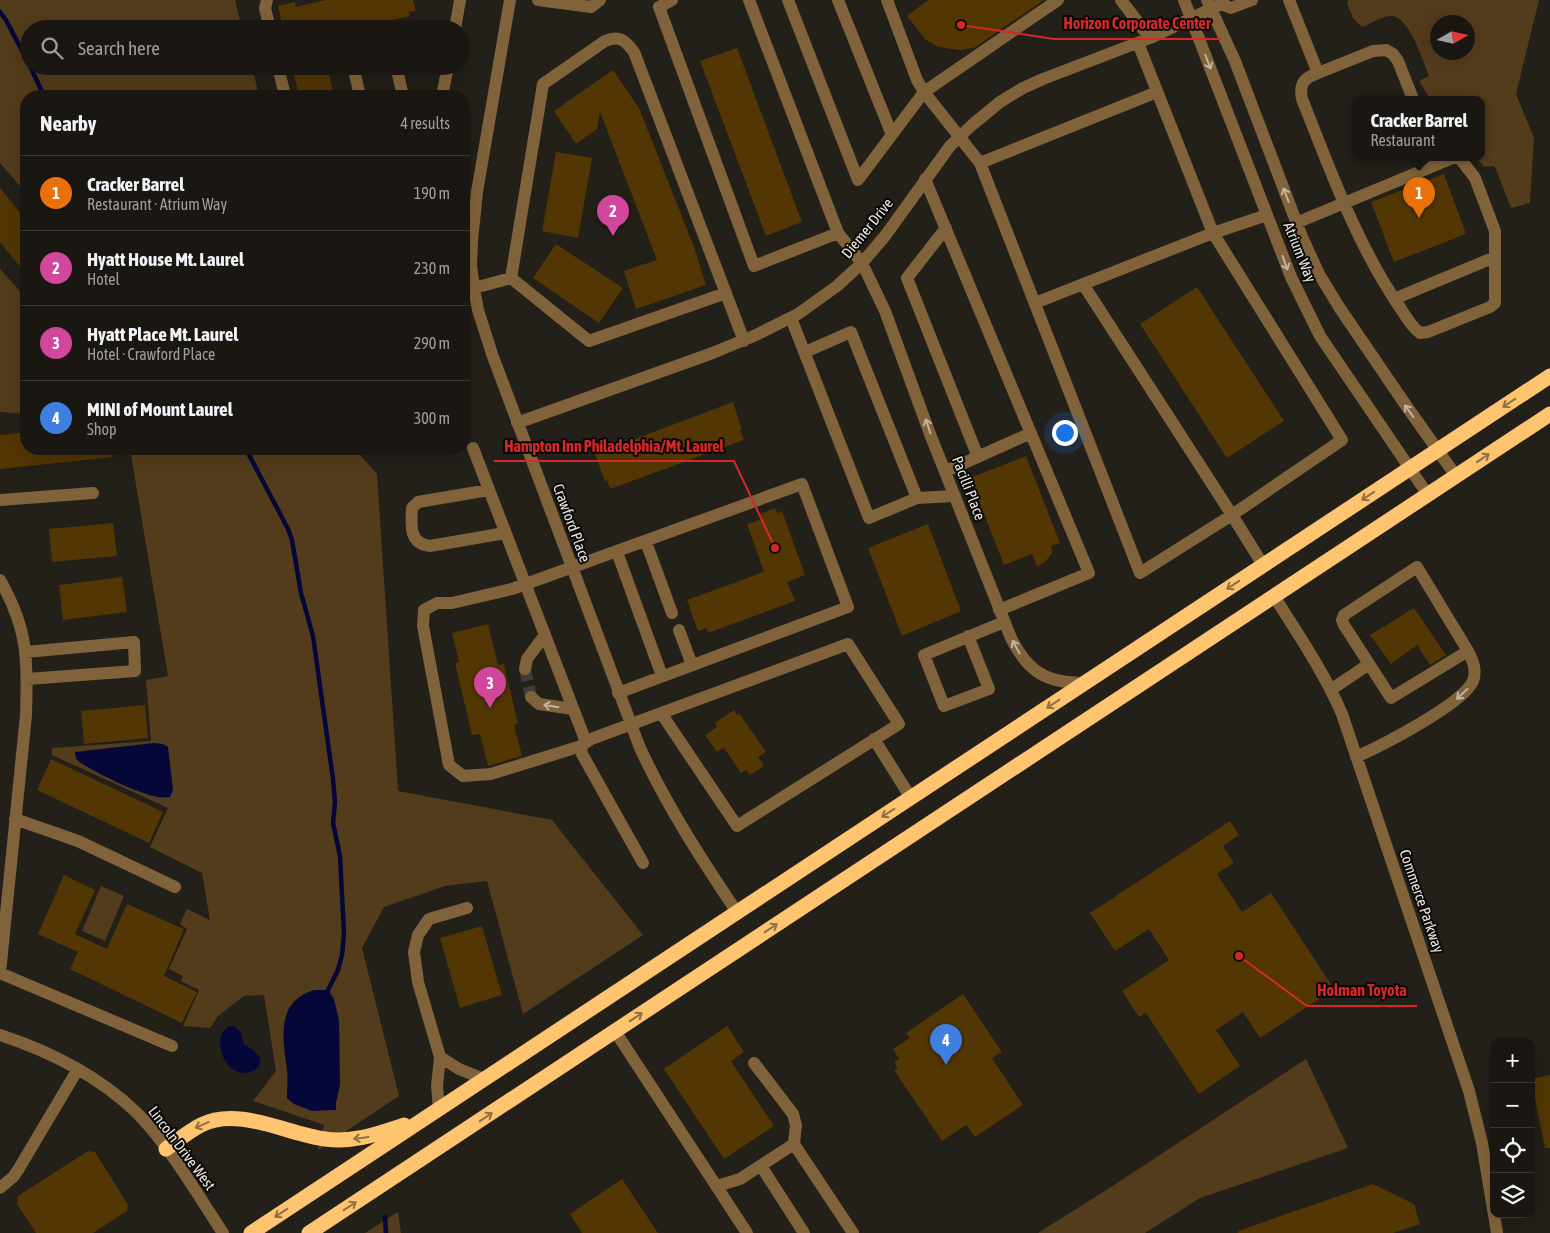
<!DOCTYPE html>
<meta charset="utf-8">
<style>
body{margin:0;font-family:"Asap Condensed",sans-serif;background:#272421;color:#f1f3f6}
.controls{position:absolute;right:15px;bottom:15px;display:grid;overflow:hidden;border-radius:10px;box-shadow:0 5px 20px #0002}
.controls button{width:45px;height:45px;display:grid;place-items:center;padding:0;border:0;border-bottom:1px solid #383633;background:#1a1713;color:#f1f3f6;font:25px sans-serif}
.compass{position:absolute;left:1430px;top:15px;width:45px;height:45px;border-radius:50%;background:#1a1713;box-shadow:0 5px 20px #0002;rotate:81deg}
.you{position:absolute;left:1064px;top:432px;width:18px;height:18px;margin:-12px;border:4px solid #fff;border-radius:50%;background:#1a73e8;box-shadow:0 0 0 8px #1a73e833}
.badge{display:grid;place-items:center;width:32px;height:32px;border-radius:50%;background:#9bb4fd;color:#fff;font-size:16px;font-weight:700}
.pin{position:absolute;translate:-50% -41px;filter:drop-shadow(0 1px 2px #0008)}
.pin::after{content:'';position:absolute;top:26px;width:18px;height:15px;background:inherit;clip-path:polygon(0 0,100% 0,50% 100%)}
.popup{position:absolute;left:1353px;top:96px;width:132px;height:65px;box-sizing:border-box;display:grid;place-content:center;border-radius:10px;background:#1a1713;filter:drop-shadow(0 1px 4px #0005);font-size:16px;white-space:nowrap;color:#9f9fa0}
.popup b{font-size:19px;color:#f1f3f6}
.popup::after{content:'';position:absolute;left:50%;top:100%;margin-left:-10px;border:10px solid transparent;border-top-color:#1a1713}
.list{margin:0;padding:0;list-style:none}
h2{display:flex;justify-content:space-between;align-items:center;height:65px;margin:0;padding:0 20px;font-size:21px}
h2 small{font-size:16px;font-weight:400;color:#9f9fa0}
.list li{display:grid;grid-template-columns:32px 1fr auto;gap:15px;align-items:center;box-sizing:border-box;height:75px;padding:0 20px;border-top:1px solid #383633}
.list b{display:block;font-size:19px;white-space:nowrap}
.list p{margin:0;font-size:16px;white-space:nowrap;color:#9f9fa0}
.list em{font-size:16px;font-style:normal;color:#9f9fa0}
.icon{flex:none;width:28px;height:28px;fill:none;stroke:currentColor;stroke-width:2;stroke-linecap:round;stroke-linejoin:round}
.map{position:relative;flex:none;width:1550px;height:1233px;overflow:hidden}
.search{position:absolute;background:#1a1713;box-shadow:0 5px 20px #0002;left:20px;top:20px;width:450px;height:55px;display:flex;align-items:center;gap:12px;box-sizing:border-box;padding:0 18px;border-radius:28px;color:#9f9fa0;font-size:19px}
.panel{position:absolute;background:#1a1713;box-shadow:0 5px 20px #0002;left:20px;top:90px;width:450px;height:365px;border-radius:20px}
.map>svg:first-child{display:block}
.green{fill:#533c1b;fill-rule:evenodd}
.water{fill:#040738}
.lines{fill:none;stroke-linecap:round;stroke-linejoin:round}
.stream{stroke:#040738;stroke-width:4.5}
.building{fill:#523603}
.minor-tunnel{stroke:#413d38;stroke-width:12;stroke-dasharray:12 6;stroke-linecap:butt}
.minor{stroke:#80633a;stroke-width:12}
.highway{stroke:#fec470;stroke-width:15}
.oneway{stroke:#c1b3a1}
.oneway2{stroke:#917041}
.labels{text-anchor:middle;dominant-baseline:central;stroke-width:4;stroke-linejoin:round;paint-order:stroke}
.street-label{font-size:15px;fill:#ece9e5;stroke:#0b0907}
.leader{fill:none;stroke:#d62828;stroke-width:2}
.callout-dot{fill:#d62828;stroke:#0b0907;stroke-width:2}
.callout-label{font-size:16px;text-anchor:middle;font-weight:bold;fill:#d62828;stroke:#0b0907;stroke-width:4;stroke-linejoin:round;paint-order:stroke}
</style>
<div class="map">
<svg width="1550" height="1233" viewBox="0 0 1550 1233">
<rect width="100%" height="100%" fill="#231f19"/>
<!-- green -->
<path class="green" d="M0 0H235L242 29H29V66H252L259 96H26V193L0 163Z
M1348 0H1539L1516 94 1534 138 1530 203 1511 208 1496 169 1494 166 1484 167 1476 157H1482V99H1430L1419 81 1429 76C1423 62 1409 15 1391 16 1384 16 1369 24 1362 27L1353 18 1347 3ZM1468 22V52H1438V22Z
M0 269 26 298V414L0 412Z
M130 449H355L377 474 398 791 552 820 643 935 523 1014 487 881 445 886 384 907 362 948 399 1096 318 1150 324 1125 253 1101 276 1071 264 995 244 996 218 1016 210 1028 183 1026 199 990 181 981 183 976 169 969 187 929 180 924 187 909 210 920 202 873 150 847 168 808 52 755V748L151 741 146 680 168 676Z
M101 886 124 896 105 941 82 931Z
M1306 1059 1348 1148 1200 1198 1145 1233H1038L1111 1187Z
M398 1212 401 1233H365Z"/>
<!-- water -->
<path class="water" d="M154 743 163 744 168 747 173 790 170 797C166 797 162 798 158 797 139 794 90 771 76 759L75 752Z
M314 990H326L329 991 334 999 339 1020 340 1085 336 1103V1110L312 1111 294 1104 287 1098C287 1089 288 1079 287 1070 283 1039 275 1002 314 990Z
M229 1026 236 1027 241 1033 244 1045C287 1063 232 1095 221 1050 219 1039 220 1032 229 1026Z"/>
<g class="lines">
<!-- stream -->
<path class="stream" d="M0 12 6 20 29 64
M30 66 44 96
M246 449 288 529 292 540 301 593 313 636 333 779 335 802 333 823 340 856 344 934 342 955 338 970 326 994
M385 1217 386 1233"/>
</g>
<!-- building -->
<path class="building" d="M326 0H413L416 11 409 12 410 16 356 29H283L278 6 295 2 296 7Z
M928 0H1044L974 48 958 50 939 47 926 40 907 16Z
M737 48 802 222 766 236 700 61Z
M292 66H327L334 96H299Z
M613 70 639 108 694 247 706 285 636 309 624 271 657 260 600 112 597 129 576 144 554 111Z
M556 152 592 158 578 238 542 231Z
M1444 174 1466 234 1394 262 1371 202Z
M0 188 26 220V274L0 242Z
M556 244 623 288 599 323 533 278Z
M1197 287 1284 421 1227 458 1140 324Z
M733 402 742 430H740L744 440 610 489 607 480 605 481 595 454Z
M26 432V449H113V457L0 469V435Z
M1026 456 1060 543 1051 546 1052 553 1046 561 1037 567 1032 554 1004 565 970 478Z
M775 508 777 513 782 511 805 575 787 582 795 601 708 633 706 628 698 631 687 600 764 572 747 524 762 519 760 514Z
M113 523 117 556 52 562 49 529Z
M928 524 961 611 902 636 868 548Z
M122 577 127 612 63 620 59 585Z
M1414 608 1446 655 1430 665 1417 645 1391 664 1370 635Z
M488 624 498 665 504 664 518 724 514 725 522 756 488 766 480 734 472 735 455 663 459 662 452 633Z
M145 705 148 738 84 744 81 711Z
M734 710 737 715 739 713 766 752 758 757 764 766 750 775 746 770 741 773 724 748 717 752 705 735 717 727 715 723Z
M51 759 163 812 149 843 37 790Z
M1230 821 1239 835 1223 846 1234 863 1217 874 1242 912 1271 893 1334 989 1260 1038 1243 1012 1216 1030 1240 1066 1199 1094 1146 1013 1139 1017 1122 991 1169 960 1149 929 1115 951 1090 913Z
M64 875 95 890 75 934 107 949 127 904 184 929 164 976 197 992 182 1023 70 969 78 952 38 934Z
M482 926 502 995 460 1008 440 938Z
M963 994 1002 1052 992 1058 1023 1105 975 1137 966 1125 942 1141 894 1070 898 1068 894 1062 899 1059 893 1049 910 1038 906 1033Z
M727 1026 744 1052 731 1061 774 1126 724 1159 664 1069Z
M1550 1075V1148H1545L1531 1079Z
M88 1151 95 1152 128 1205 127 1211 93 1233H36L17 1204 18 1196Z
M622 1179 658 1233H582L570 1214Z
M1373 1184 1414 1204 1420 1224 1393 1233H1238V1231Z"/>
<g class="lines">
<!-- minor-tunnel -->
<path class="minor-tunnel" d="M525 669 531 697"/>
<!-- minor -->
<path class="minor" d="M267 0 265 8 270 29
M510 0 477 192 472 241 471 265 474 288 478 310 492 354 640 748C667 806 701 859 737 912
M538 0 591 7 600 0
M672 0 659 7 754 266 838 233
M749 0 838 233 862 263 885 311 930 434 1011 638C1028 672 1046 683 1085 683
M788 0 858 180 924 92 980 163 1157 92
M838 0 892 135
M887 0 917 80 924 92 1058 0
M1121 0 1150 38
M1184 0 1291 277 1320 336 1428 495
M1207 0 1235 61 1302 237 1319 274 1339 307 1405 404 1456 476
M1289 0 1318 73C1304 78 1299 83 1302 99 1330 169 1356 243 1399 306 1405 315 1411 327 1420 333L1428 332 1490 307 1495 303V231L1475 178 1459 157
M1221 4 1231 8 1252 0
M455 29 460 0
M1138 43 1213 233 1267 215
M278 66 285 96
M353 66 360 96
M396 66 403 96
M1318 73 1373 51 1386 50 1393 54 1398 61 1413 99
M442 96 448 66
M980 163 1140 573 1232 515 1263 565
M925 179 1089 573 999 610
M1296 223 1455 157
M946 228 907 278 978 457
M511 278 589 341 726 293
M474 288 511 278 543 84 605 41C619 35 625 40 634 52L744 341
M1394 299 1495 257
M1035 303 1213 233 1342 440 1232 515 1083 284
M791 318 869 518 917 498 955 496
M805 352 851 332 917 498
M517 423 710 354 756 335 798 314 837 286 862 263 885 236 950 146 972 125 1000 102 1023 88 1043 79 1150 38 1221 4 1223 0
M473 448 586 742
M946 471 1031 433
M489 490 418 502 412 508C411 525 409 544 430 546L505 533
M0 500 93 493
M646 542 672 613
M617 552 662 676
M1417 567 1468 651 1391 698 1344 625 1342 620 1344 615Z
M0 580C28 629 28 660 26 715L0 973
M1274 596C1298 634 1324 672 1342 714L1469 1091 1482 1143 1497 1233
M679 630 692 665
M968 636 989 689 944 706 924 655 1004 622
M26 652 134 642 135 671 27 679
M525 669 527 659 544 636
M1332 689 1369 664
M531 697 539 704 573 709
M874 739 911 798
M581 746 491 774 463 776 449 765 423 626 424 610 437 603H452L512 589 802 484 848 607 618 693
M1356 757C1381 746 1463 704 1473 681 1477 670 1473 661 1468 651
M15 819 78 841 175 887
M643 863 582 754 581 746 591 739 848 644 899 724 737 826 661 713
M0 973 172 1046
M615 1031 747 1233
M0 1035C49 1051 98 1076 136 1112 169 1145 197 1194 223 1233
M440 1057 418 982 414 952 418 935 429 919 467 908
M754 1063 793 1114 796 1125 794 1144 853 1233
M439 1109 437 1086 440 1057 459 1069 484 1079
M761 1166 804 1233
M717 1186 740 1179 794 1144
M0 1188 13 1177 18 1170 78 1069"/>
<!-- highway -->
<path class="highway" d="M166 1149C177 1141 189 1131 201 1125 238 1106 287 1134 325 1139 353 1143 377 1134 404 1125
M251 1233 1550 376
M309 1233 1550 414"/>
</g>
<!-- one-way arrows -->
<defs><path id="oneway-shaft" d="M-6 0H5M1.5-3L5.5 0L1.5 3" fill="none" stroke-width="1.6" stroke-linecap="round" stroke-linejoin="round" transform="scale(1.25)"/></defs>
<g class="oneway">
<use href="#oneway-shaft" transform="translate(1208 62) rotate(69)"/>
<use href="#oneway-shaft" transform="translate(1286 195) rotate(-111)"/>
<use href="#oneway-shaft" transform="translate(1285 263) rotate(70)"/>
<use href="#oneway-shaft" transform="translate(1409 411) rotate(-126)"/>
<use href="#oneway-shaft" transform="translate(928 426) rotate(-108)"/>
<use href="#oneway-shaft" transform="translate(1016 647) rotate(-119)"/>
<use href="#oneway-shaft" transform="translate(1462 694) rotate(137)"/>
<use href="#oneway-shaft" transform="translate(551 706) rotate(-171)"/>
</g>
<g class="oneway2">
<use href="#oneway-shaft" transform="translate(1509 403) rotate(147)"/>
<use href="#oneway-shaft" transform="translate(1483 458) rotate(-34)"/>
<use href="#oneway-shaft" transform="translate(1368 496) rotate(147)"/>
<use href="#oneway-shaft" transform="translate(1233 585) rotate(147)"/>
<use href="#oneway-shaft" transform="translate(1053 704) rotate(147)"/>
<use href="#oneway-shaft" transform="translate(888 813) rotate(147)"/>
<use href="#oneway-shaft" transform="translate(771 928) rotate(-33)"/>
<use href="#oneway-shaft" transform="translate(636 1017) rotate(-33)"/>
<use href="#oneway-shaft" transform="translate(486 1117) rotate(-33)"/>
<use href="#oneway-shaft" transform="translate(202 1125) rotate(156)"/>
<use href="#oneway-shaft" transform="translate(361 1138) rotate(172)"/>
<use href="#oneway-shaft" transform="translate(350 1206) rotate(-33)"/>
<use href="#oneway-shaft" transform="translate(281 1213) rotate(147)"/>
</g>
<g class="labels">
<!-- street labels -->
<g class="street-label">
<text transform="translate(867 228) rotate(-51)">Diemer Drive</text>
<text transform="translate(1300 252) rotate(68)">Atrium Way</text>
<text transform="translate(969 488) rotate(69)">Pacilli Place</text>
<text transform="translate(572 523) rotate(70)">Crawford Place</text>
<text transform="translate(1422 901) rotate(71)">Commerce Parkway</text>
<text transform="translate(182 1148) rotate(53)">Lincoln Drive West</text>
</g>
</g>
<!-- callouts -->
<path class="leader" d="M961 25L1054 39H1221M775 548L734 461H494M1239 956L1307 1006H1417"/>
<g class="callout-dot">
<circle cx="961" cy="25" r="5"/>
<circle cx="775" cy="548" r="5"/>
<circle cx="1239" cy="956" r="5"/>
</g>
<g class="callout-label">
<text x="1137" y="29">Horizon Corporate Center</text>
<text x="614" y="452">Hampton Inn Philadelphia/Mt. Laurel</text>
<text x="1362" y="996">Holman Toyota</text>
</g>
</svg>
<div class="controls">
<button>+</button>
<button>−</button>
<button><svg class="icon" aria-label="locate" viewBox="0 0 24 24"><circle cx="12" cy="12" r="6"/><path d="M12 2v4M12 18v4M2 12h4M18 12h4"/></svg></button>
<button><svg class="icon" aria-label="layers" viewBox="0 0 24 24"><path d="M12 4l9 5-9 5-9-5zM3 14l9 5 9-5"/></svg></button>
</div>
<svg class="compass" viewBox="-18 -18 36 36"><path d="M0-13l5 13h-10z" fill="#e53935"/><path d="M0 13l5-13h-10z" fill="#9f9fa0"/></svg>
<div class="you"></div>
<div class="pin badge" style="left:1419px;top:218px;background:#e8710a">1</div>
<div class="popup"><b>Cracker Barrel</b>Restaurant</div>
<div class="pin badge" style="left:613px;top:236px;background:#d1479c">2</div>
<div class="pin badge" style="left:490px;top:708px;background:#d1479c">3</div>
<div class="pin badge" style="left:946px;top:1065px;background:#3f7fe0">4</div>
<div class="search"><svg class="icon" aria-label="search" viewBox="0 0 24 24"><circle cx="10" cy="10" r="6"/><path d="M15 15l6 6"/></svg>Search here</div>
<section class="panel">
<h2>Nearby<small>4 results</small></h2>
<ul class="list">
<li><span class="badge" style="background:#e8710a">1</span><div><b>Cracker Barrel</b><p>Restaurant · Atrium Way</p></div><em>190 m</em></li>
<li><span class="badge" style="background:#d1479c">2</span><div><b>Hyatt House Mt. Laurel</b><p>Hotel</p></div><em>230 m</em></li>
<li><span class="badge" style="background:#d1479c">3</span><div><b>Hyatt Place Mt. Laurel</b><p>Hotel · Crawford Place</p></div><em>290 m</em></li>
<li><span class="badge" style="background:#3f7fe0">4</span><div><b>MINI of Mount Laurel</b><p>Shop</p></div><em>300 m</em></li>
</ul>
</section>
</div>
